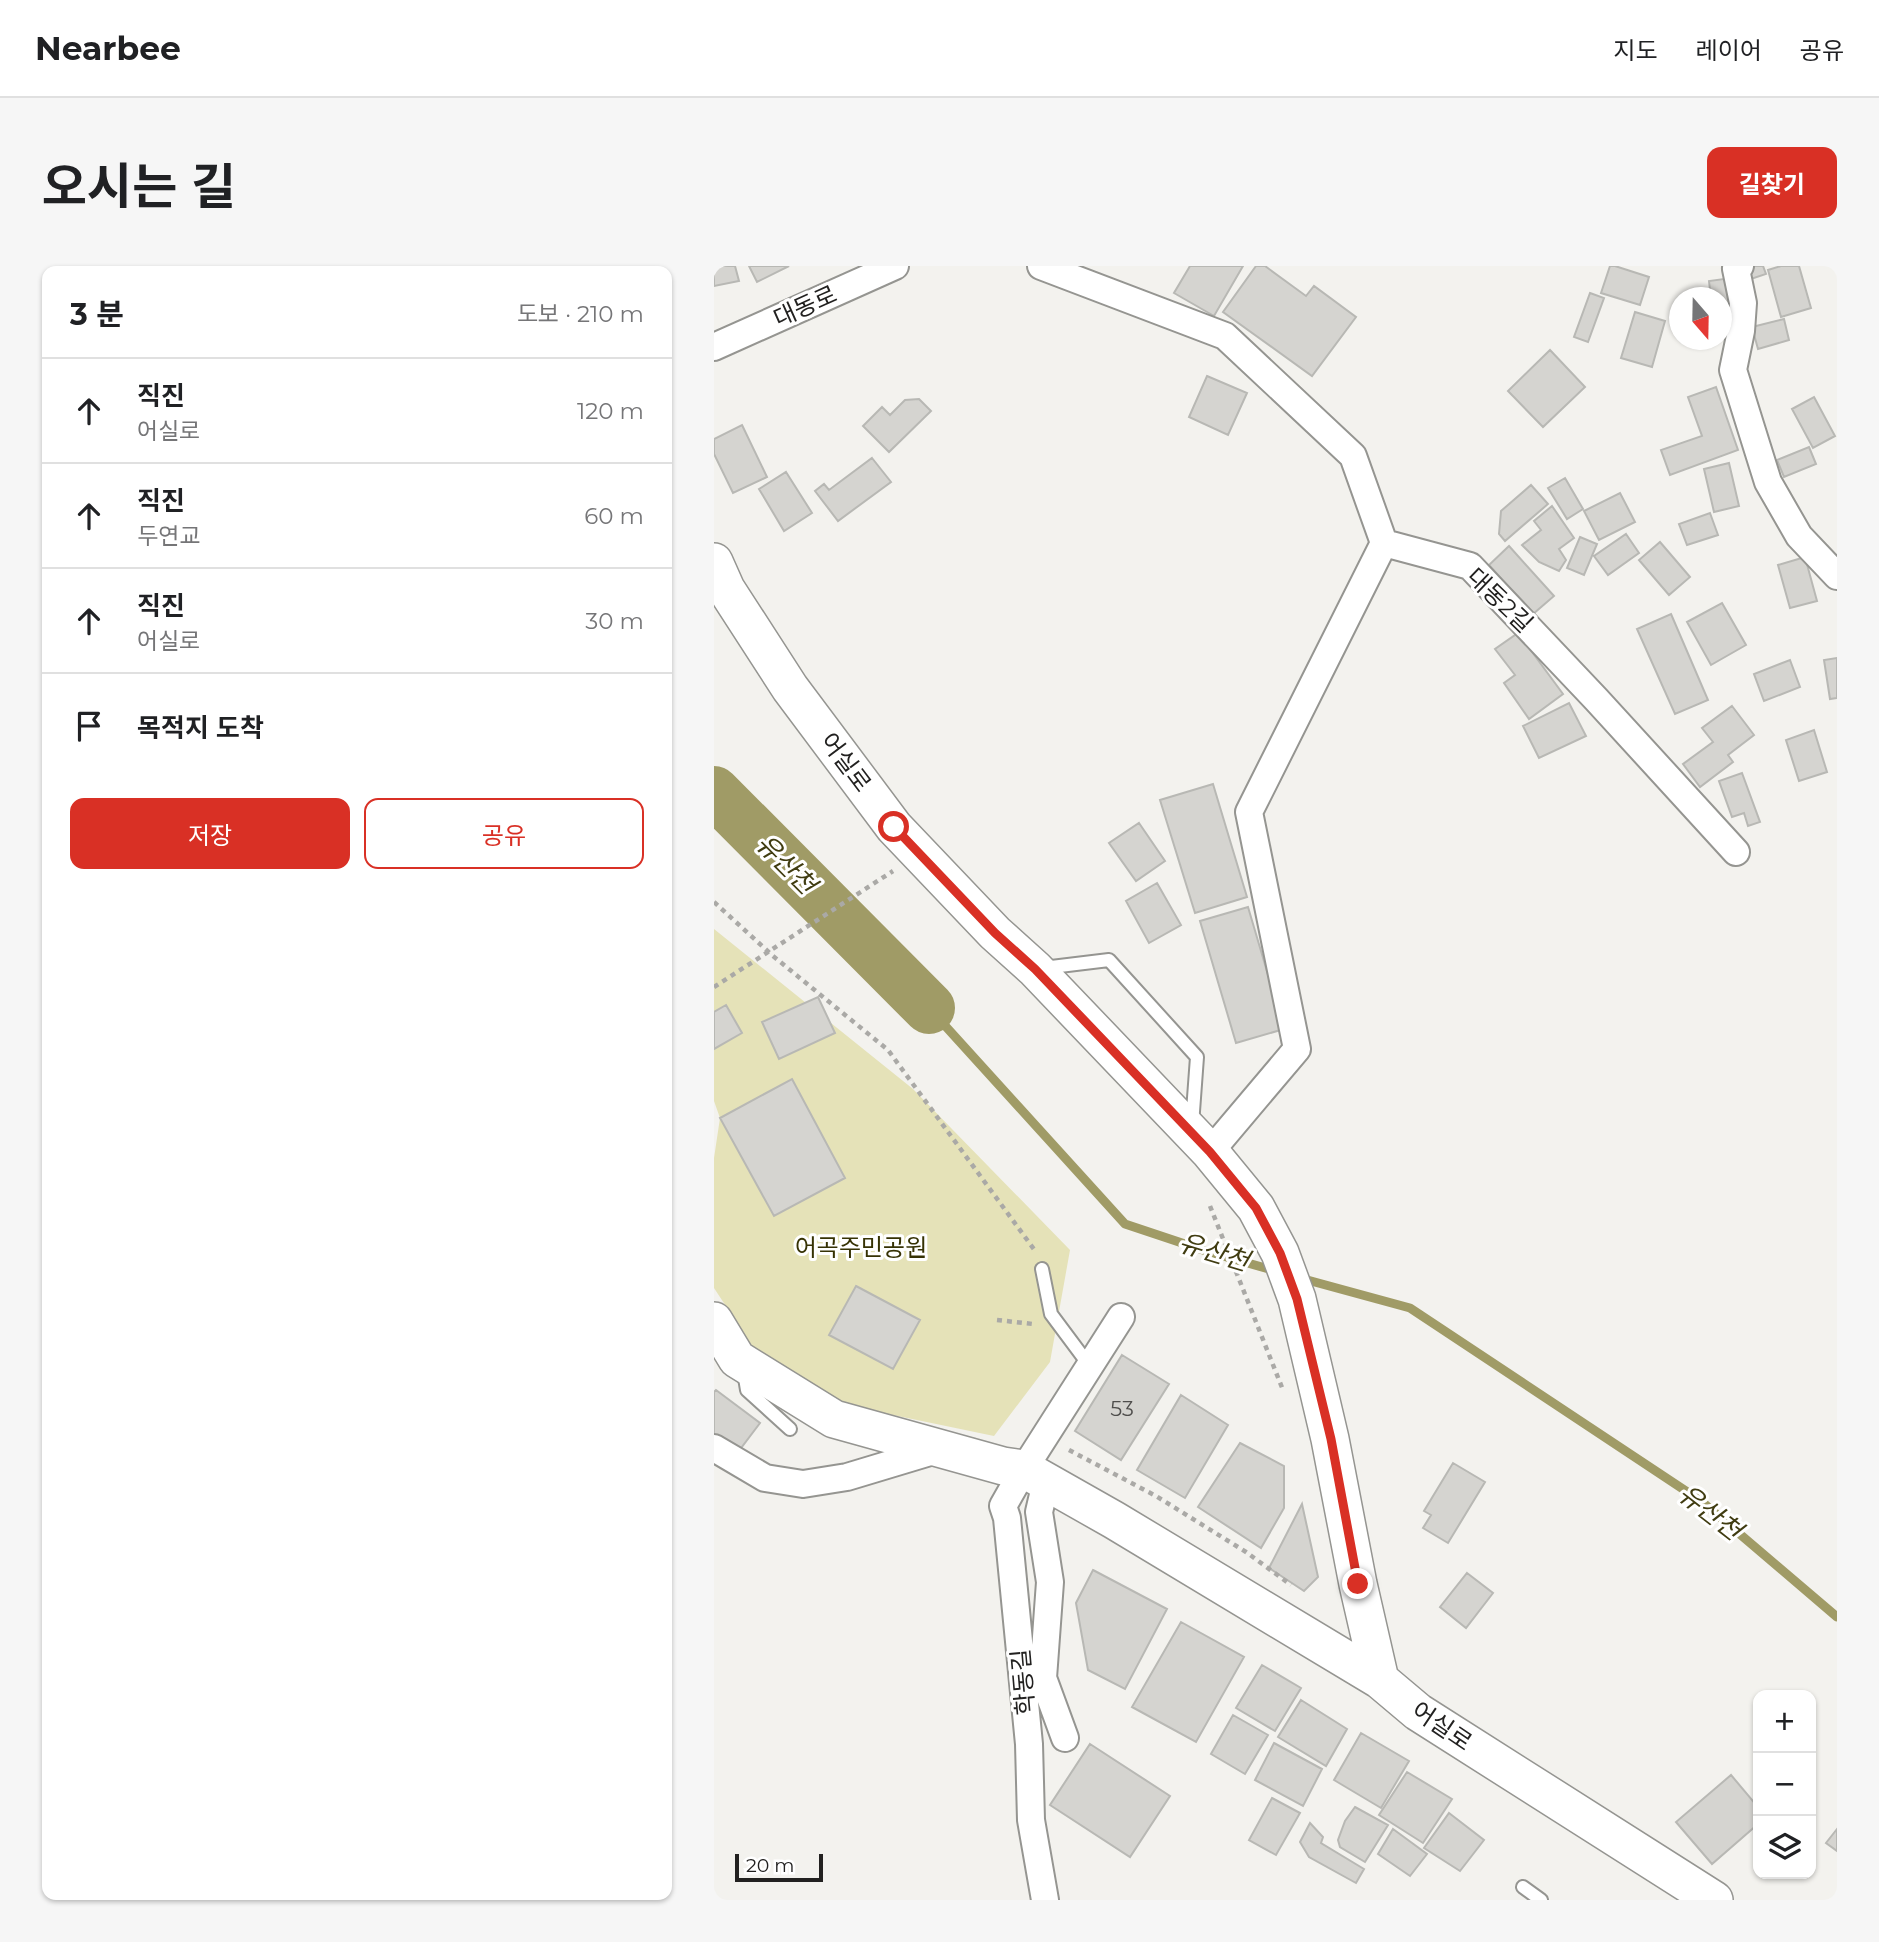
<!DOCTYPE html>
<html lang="ko">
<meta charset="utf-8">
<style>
body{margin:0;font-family:Montserrat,"Noto Sans KR",sans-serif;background:#f6f6f6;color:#202124}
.controls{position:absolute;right:21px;bottom:21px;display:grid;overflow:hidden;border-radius:14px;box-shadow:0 2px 5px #0004}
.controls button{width:63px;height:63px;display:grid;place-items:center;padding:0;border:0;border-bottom:2px solid #e0e0e0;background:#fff;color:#202124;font:35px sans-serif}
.compass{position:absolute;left:955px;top:21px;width:63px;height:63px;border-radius:50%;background:#fff;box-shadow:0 2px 5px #0004;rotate:160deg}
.scale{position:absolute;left:21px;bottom:18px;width:88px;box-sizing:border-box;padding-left:7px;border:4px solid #222120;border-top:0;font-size:19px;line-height:24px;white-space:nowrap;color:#222120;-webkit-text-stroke:5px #fff;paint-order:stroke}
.stop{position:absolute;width:21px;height:21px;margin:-16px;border:5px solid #d93025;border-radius:50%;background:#fff}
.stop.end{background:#d93025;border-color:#fff;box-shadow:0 2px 7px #0008}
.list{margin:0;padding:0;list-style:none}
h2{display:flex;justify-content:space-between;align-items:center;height:91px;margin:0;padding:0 28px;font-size:30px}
h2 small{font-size:23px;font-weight:400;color:#757577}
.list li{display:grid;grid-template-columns:46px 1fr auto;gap:21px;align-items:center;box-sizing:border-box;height:105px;padding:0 28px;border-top:2px solid #e0e0e0}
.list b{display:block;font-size:26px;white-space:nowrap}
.list p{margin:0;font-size:23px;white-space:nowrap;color:#757577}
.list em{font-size:23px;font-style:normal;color:#757577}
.actions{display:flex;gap:14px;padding:21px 28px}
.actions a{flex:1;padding:16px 0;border:2px solid #d93025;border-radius:14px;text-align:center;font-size:24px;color:#d93025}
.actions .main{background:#d93025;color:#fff}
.icon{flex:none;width:38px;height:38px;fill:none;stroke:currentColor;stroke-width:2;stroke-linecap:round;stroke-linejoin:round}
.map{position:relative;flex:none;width:1123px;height:1634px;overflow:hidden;border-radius:14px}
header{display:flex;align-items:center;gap:42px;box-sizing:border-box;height:98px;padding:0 35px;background:#fff;border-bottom:2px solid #e0e0e0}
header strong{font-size:33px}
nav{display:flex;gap:38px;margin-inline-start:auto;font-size:24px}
.intro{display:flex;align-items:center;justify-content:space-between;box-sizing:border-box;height:168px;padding:0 42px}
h1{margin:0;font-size:49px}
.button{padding:18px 32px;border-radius:14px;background:#d93025;color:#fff;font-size:24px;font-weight:700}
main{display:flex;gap:42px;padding:0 42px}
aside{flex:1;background:#fff;border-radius:14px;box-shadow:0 2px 5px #0004}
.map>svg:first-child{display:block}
.green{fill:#e5e2b8}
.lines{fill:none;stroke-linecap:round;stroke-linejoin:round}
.stream{stroke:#a09b66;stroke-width:9}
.river{stroke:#a09b66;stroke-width:52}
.building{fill:#d5d4d0;stroke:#b8b8b4;stroke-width:2}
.lane-casing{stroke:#959591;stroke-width:16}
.street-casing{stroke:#959591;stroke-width:30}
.secondary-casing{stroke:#959591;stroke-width:40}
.path{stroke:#aaa9a6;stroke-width:4.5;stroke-dasharray:5 5;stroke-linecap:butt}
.lane{stroke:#fff;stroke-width:12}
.street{stroke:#fff;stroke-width:26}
.secondary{stroke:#fff;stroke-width:37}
.path-bridge{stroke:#aaa9a6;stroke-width:4.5;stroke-dasharray:5 5;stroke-linecap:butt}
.route{stroke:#d93025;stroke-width:9}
.labels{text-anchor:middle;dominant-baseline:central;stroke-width:6;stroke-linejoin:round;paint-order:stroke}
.number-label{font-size:21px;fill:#4f4e4c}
.street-label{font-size:24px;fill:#222120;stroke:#fff}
.park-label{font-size:24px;fill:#363204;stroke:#fff}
.water-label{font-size:26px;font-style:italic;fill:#403c11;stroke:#fff}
</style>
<header>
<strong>Nearbee</strong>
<nav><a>지도</a><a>레이어</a><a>공유</a></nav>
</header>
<div class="intro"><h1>오시는 길</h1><a class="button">길찾기</a></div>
<main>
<aside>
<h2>3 분<small>도보 · 210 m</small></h2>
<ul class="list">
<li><svg class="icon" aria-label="ahead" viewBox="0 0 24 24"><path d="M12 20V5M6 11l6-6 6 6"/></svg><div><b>직진</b><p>어실로</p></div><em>120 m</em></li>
<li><svg class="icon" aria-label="ahead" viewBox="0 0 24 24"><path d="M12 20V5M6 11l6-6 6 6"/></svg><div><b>직진</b><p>두연교</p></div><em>60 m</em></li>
<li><svg class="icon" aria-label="ahead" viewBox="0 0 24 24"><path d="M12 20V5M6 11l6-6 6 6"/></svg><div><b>직진</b><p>어실로</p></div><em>30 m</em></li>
<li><svg class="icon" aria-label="arrive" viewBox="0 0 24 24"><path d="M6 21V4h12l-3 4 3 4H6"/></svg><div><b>목적지 도착</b></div></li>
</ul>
<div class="actions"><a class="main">저장</a><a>공유</a></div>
</aside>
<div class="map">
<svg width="1123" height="1634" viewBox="0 0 1123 1634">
<rect width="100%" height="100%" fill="#f3f2ee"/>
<!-- green -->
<path class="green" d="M0 663 199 823 356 984 336 1096 280 1170 126 1138 44 1089 0 1022V892L6 852 0 835Z"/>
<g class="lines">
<!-- stream -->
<path class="stream" d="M215 742 411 958 495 986 562 1005
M586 1012 696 1042 987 1235 1123 1351"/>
<!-- river -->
<path class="river" d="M0 526 215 742"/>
</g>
<!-- building -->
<path class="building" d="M0 0H21L25 15 0 20Z
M35 0H75L43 16Z
M476 0H529L500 50 460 27Z
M542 0H551L592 30 600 20 642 51 598 110 509 46Z
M896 0H901L935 11 926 39 887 27Z
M1030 0H1049L1052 8 1034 14Z
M1067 0H1085L1097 42 1067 51 1054 4Z
M1017 12 1025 61 1008 64V32H997L995 15Z
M876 27 890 32 874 76 860 71Z
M921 46 951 55 938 101 907 92Z
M1070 53 1075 74 1044 83 1038 61Z
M836 84 871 121 829 161 794 125Z
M493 110 533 127 514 169 475 151Z
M1002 121 1024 184 956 209 947 184 988 170 974 131Z
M1100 131 1121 170 1099 182 1078 143Z
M205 133 217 145 175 186 149 160 168 141 176 149 191 134Z
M28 159 53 211 19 227 0 188V173Z
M1095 181 1102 198 1070 211 1063 194Z
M158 192 177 216 124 255 101 225 110 218 115 224Z
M1015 197 1025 240 1000 246 990 203Z
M72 206 98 247 70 265 45 223Z
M851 212 869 243 853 253 834 222Z
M817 219 834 238 791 275 785 268 787 245Z
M906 227 921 256 885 274 870 245Z
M838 240 860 272 845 283 852 294 845 305 825 296 808 279 827 264 820 255Z
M996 247 1004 269 973 279 965 258Z
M912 268 925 287 894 309 880 290Z
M866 271 883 278 870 309 853 302Z
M946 276 976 311 955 329 925 294Z
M795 280 840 330 819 348 775 299Z
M1091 291 1103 335 1076 342 1064 299Z
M1008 337 1032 379 997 399 973 356Z
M957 348 994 434 961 448 923 363Z
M804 367 849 428 815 453 790 417 801 409 781 383Z
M1123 392V432L1116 433 1110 394Z
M1076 394 1086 421 1050 435 1040 408Z
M855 437 872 470 825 492 809 460Z
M1018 440 1040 469 1014 489 1019 496 986 521 969 498 999 476 988 462Z
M1100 464 1113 506 1085 515 1072 474Z
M1028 507 1046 556 1034 560 1030 547 1018 551 1005 515Z
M499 518 533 631 481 647 446 534Z
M425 557 451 595 422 615 395 577Z
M443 617 467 659 435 677 412 635Z
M534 641 570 763 522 777 486 655Z
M104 731 121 767 65 793 48 756Z
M12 739 28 767 0 783V746Z
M78 813 131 912 60 950 6 852Z
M142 1020 206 1054 179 1103 115 1069Z
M408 1089 455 1118 407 1194 361 1165Z
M2 1124 46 1157 24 1186 0 1168V1126Z
M467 1129 514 1159 471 1232 423 1204Z
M526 1177 570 1200V1242L547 1282 484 1241Z
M739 1197 771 1216 734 1277 709 1262 717 1249 710 1245Z
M588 1238 604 1311 590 1325 555 1302Z
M379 1304 453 1343 411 1423 374 1404 362 1337Z
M753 1307 779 1327 752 1362 726 1341Z
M467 1356 530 1391 482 1476 418 1441Z
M548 1399 587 1422 561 1465 522 1442Z
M587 1434 633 1463 612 1500 564 1471Z
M519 1449 554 1469 531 1508 497 1488Z
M647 1467 695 1495 667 1542 620 1514Z
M560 1477 608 1503 589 1540 541 1514Z
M376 1478 456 1530 416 1591 336 1539Z
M693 1506 738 1533 709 1577 665 1549Z
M1017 1509 1044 1541V1558L998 1598 962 1556Z
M558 1532 586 1547 562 1589 535 1574Z
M641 1541 674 1559 651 1596 626 1581 624 1574 631 1555Z
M735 1547 770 1574 746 1605 710 1582Z
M596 1557 609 1571 607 1577 650 1603 642 1617 595 1591 586 1576Z
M679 1563 713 1588 696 1610 664 1588Z
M1123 1563V1585L1112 1577Z"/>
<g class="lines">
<defs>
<path id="lane" d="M329 702 395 694 483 791 478 859
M328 1003 337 1048 375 1099
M30 1106 33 1124 76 1163
M809 1621 827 1634"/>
<path id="street" d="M327 0 511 70 639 190 670 277
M1026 0 1022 3 1029 37 1027 65 1019 104 1054 216 1085 270 1123 310
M0 81 181 0
M670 277 756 300 882 433 1022 586
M496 886 583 783 535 546 670 277
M0 1182 51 1212 89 1218 133 1211 226 1183
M332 1216 325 1246 336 1316 329 1412 351 1472
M331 1634 317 1554 315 1478 293 1252 289 1240 310 1203 407 1051"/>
<path id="secondary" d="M0 296 12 323 76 422 180 561 281 667 321 703 496 886 542 942 566 987 583 1033 616 1173 644 1318 666 1414 704 1446 1000 1634
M0 1055 23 1093 120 1153 289 1200 310 1203 400 1254 666 1414"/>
</defs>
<!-- lane casing -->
<use href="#lane" class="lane-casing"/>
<!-- street casing -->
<use href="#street" class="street-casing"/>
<!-- secondary casing -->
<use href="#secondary" class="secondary-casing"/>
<!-- path -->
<path class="path" d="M0 636 59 690 174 784 322 986
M496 940 569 1124
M283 1054 319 1058
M355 1184 442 1230 532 1286 577 1319"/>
<!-- lane -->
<use href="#lane" class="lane"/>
<!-- street -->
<use href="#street" class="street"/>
<!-- secondary -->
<use href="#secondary" class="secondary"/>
<!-- path-bridge -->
<path class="path-bridge" d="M0 721 179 605"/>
</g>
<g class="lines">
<!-- route -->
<path class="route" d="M180 561 281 667 321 703 496 886 542 942 566 987 583 1033 617 1173 644 1318"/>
</g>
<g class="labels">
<!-- number labels -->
<g class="number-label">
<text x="408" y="1142">53</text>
</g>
<!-- street labels -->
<g class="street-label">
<text transform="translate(91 40) rotate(-24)">대동로</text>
<text transform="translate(786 334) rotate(44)">대동2길</text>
<text transform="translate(132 496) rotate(53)">어실로</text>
<text transform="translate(309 1416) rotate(-95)">학동길</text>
<text transform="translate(728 1460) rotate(34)">어실로</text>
</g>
<!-- park labels -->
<g class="park-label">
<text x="147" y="981">어곡주민공원</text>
</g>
<!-- water labels -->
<g class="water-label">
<text transform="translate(72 598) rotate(45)">유산천</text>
<text transform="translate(500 986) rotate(17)">유산천</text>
<text transform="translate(996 1246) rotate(38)">유산천</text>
</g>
</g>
</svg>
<div class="controls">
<button>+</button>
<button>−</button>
<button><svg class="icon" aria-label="layers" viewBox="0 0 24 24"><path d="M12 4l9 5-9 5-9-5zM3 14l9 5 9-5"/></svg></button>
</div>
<svg class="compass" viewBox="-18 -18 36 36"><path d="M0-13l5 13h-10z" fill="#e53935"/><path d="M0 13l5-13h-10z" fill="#757577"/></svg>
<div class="scale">20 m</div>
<div class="stop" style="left:180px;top:561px"></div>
<div class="stop end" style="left:644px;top:1318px"></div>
</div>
</main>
